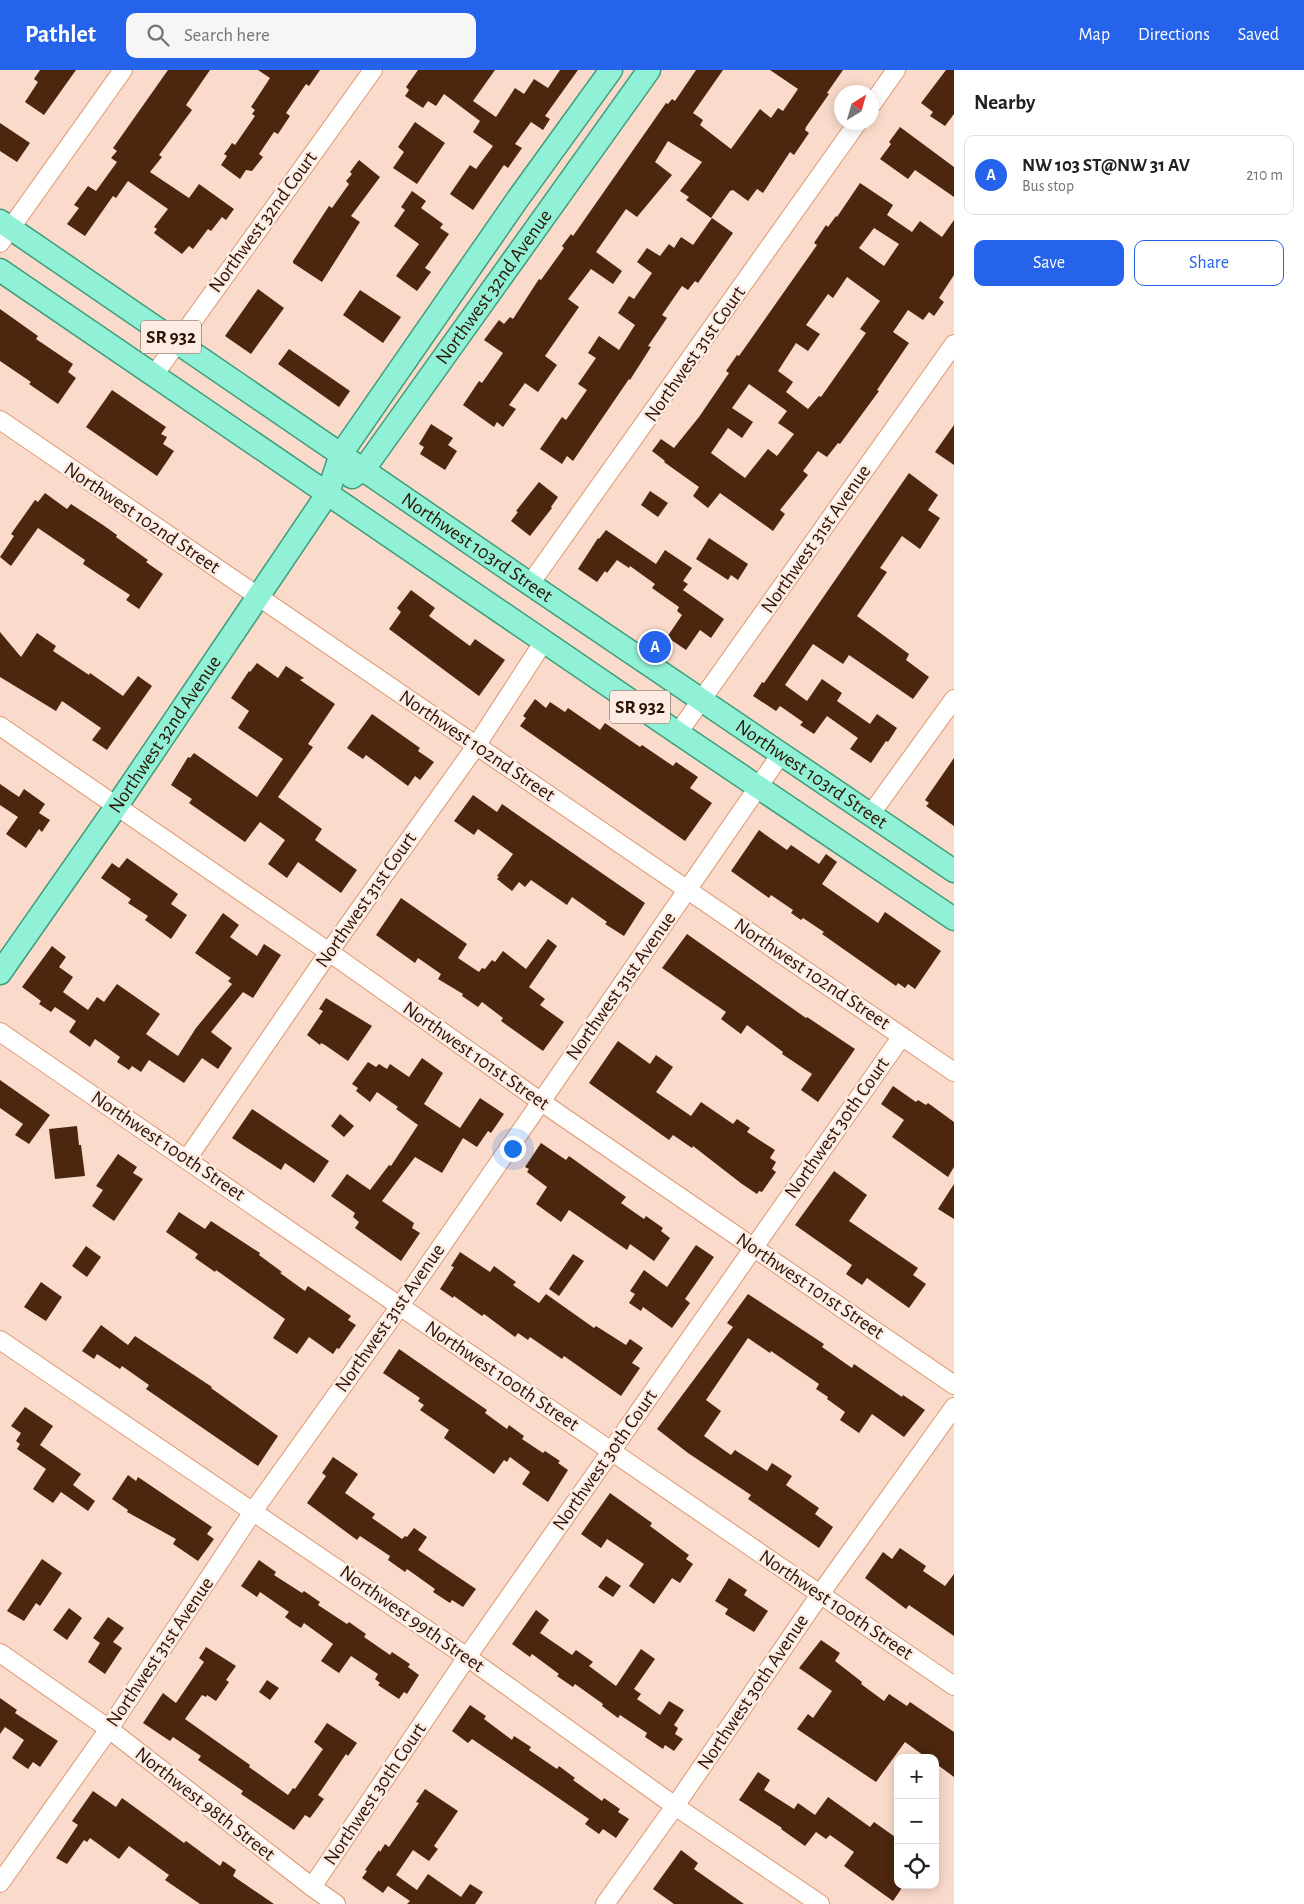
<!DOCTYPE html>
<meta charset="utf-8">
<style>
body{margin:0;font-family:"Alegreya Sans",sans-serif;background:#f6f6f6;color:#202124}
.controls{position:absolute;right:15px;bottom:15px;display:grid;overflow:hidden;border-radius:10px;box-shadow:0 2px 12px #0003}
.controls button{width:45px;height:45px;display:grid;place-items:center;padding:0;border:0;border-bottom:1px solid #e0e0e0;background:#fff;color:#202124;font:25px sans-serif}
.compass{position:absolute;left:834px;top:15px;width:45px;height:45px;border-radius:50%;background:#fff;box-shadow:0 2px 12px #0003;rotate:37deg}
.you{position:absolute;left:512px;top:1078px;width:18px;height:18px;margin:-12px;border:4px solid #fff;border-radius:50%;background:#1a73e8;box-shadow:0 0 0 8px #1a73e833}
.badge{display:grid;place-items:center;width:32px;height:32px;border-radius:50%;background:#2563eb;color:#fff;font-size:16px;font-weight:700}
.pin{position:absolute;translate:-50% -50%;border:2px solid #fff;box-shadow:0 1px 5px #0006}
.list{margin:0;padding:0;list-style:none}
h2{display:flex;justify-content:space-between;align-items:center;height:65px;margin:0;padding:0 20px;font-size:21px}
h2 small{font-size:16px;font-weight:400;color:#757577}
.list li{display:grid;grid-template-columns:32px 1fr auto;gap:15px;align-items:center;box-sizing:border-box;height:80px;margin:0 10px 10px;padding:0 10px;border:1px solid #e0e0e0;border-radius:10px}
.list b{display:block;font-size:19px;white-space:nowrap}
.list p{margin:0;font-size:16px;white-space:nowrap;color:#757577}
.list em{font-size:16px;font-style:normal;color:#757577}
.actions{display:flex;gap:10px;padding:15px 20px}
.actions a{flex:1;padding:11px 0;border:1px solid #2563eb;border-radius:10px;text-align:center;font-size:18px;color:#2563eb}
.actions .main{background:#2563eb;color:#fff}
.icon{flex:none;width:28px;height:28px;fill:none;stroke:currentColor;stroke-width:2;stroke-linecap:round;stroke-linejoin:round}
.map{position:relative;flex:none;width:954px;height:1834px;overflow:hidden}
header{display:flex;align-items:center;gap:30px;box-sizing:border-box;height:70px;padding:0 25px;background:#2563eb;color:#fff}
header strong{font-size:24px}
nav{display:flex;gap:28px;margin-inline-start:auto;font-size:18px}
.search{width:350px;height:45px;background:#f6f6f6;display:flex;align-items:center;gap:12px;box-sizing:border-box;padding:0 18px;border-radius:10px;color:#757577;font-size:19px}
main{display:flex}
aside{flex:1;background:#fff}
.map>svg:first-child{display:block}
.building{fill:#4c260e;fill-rule:evenodd}
.lines{fill:none;stroke-linecap:round;stroke-linejoin:round}
.minor-casing{stroke:#de966e;stroke-width:20}
.major-casing{stroke:#3f9d7a;stroke-width:25}
.minor{stroke:#fff;stroke-width:18}
.major{stroke:#91f1d6;stroke-width:22}
.labels{text-anchor:middle;dominant-baseline:central;stroke-width:5;stroke-linejoin:round;paint-order:stroke}
.shield{fill:#fcece4;stroke:#6b5446;stroke-width:1}
.shield-label{font-size:19px;font-weight:bold;fill:#2d1303}
.street-label{font-size:20px;fill:#2d1303;stroke:#fcece4}
</style>
<header>
<strong>Pathlet</strong>
<div class="search"><svg class="icon" aria-label="search" viewBox="0 0 24 24"><circle cx="10" cy="10" r="6"/><path d="M15 15l6 6"/></svg>Search here</div>
<nav><a>Map</a><a>Directions</a><a>Saved</a></nav>
</header>
<main>
<div class="map">
<svg width="954" height="1834" viewBox="0 0 954 1834">
<rect width="100%" height="100%" fill="#fadbcb"/>
<!-- building -->
<path class="building" d="M40 0H76L44 45 25 32 38 12 34 9Z
M168 0H210L186 35 192 40 159 85 162 87 150 102 189 128 199 114 234 139 226 150 222 147 211 161 208 159 193 179 189 176 182 184 154 163 157 159 154 157 168 139 128 111 116 128 113 126 85 166 67 154 79 138 74 135 88 116 96 121 117 92 111 88 117 81 113 78Z
M258 0H320L309 16 306 14 286 43 290 46 278 64 274 62 259 84 263 87 252 101 246 100 240 109 221 95 227 86 224 84 228 79 232 73 235 75 255 46 252 44 255 40 251 37 270 8Z
M418 0H495L473 31 496 47 515 18 524 24 534 9 548 18 560 0H578L545 46 550 49 543 60 531 52 515 74 522 78 508 98 504 95 473 140 450 124 470 95 476 99 493 76 473 62 480 51 444 24 436 36 428 31 423 38 405 26 409 20 406 17Z
M696 0H723L693 43 703 50 700 55 731 79 760 39 771 48 778 38 783 41 798 19 770 0H843L827 23 829 24 806 57 805 60 809 63 794 85 790 82 763 123 757 119 748 131 733 120 730 121 711 148 686 130 689 127 680 121 702 92 668 71 655 92 672 105 637 147 626 139 596 182 622 201 613 214 591 199 568 229 579 237 545 286 557 295 538 322 525 313 509 335 516 339 503 357 497 352 494 357 463 335 479 311 482 313 503 283 484 270 499 250 504 254 510 247 513 249 539 209 541 210 564 178 562 176 571 164 573 166 666 33 668 34 672 29 675 31Z
M946 0H954V44L945 56 930 46 933 42 921 33Z
M415 52 445 73 417 114 393 98 404 82 398 77Z
M0 53 30 73 17 92 0 81Z
M900 57 954 97V127L915 100 908 109 880 89 891 74 889 72Z
M359 90 380 107 351 146 360 152 322 212 293 193V191L329 136 332 138 349 114 346 111 352 104 350 102Z
M860 113 893 135 887 145 912 162 920 151 942 167 954 150V205L939 228 944 232 934 246 929 242 923 250 908 240 893 262 909 273 877 320 879 321 840 374 838 373 827 387 818 381 803 401 808 405 780 440 785 444 773 461 720 423 708 438 693 426 699 417 664 392 665 391 652 381 661 369 674 378 699 347 729 303 726 301 737 285 739 286 817 175 814 173 826 155 828 157 836 146 837 147ZM874 158 899 174 884 196 859 178ZM847 207 880 231 860 259 866 263 821 327 819 326 808 339 786 322 793 312 778 301 796 273 808 281 820 264 806 255 828 224 833 228ZM749 314 787 341 778 353 794 364 777 386 768 379 745 408 711 383 728 358 742 368 753 352 732 338Z
M412 121 426 131 421 138 443 154 440 158 449 164 425 198 431 202 417 221 396 206 419 174 394 156 405 140 401 137Z
M712 148 733 163 698 213 695 211 688 220 682 216 662 245 667 248 648 276 651 277 630 310 629 309 573 391 567 386 562 394 540 379 562 347 566 350 587 320 578 314 596 288 588 283 599 266 619 280 635 255 618 243 629 226 634 229 652 203 637 192 647 178 660 186 669 174 674 178 681 167 693 175Z
M258 219 284 238 251 284 225 266Z
M360 220 401 247 383 273 343 245Z
M0 239 38 266 36 269 73 294 68 302 76 308 58 334 29 314 31 312 0 291Z
M289 279 350 321 339 337 278 294Z
M112 320 166 357 161 364 167 367 163 374 174 381 157 406 86 357Z
M431 354 453 368 448 375 457 381 445 400 420 384 424 377 419 374Z
M954 355V395L935 382Z
M909 403 938 425 928 440 940 448 920 479 902 466 880 498 887 502 857 546 909 584 906 590 929 607 913 629 849 585 843 594 813 574 785 615 807 631 822 609 842 623 837 631 870 654 877 644 897 658 888 672 886 671 871 693 850 679 858 668 827 646 814 664 800 655 803 652 780 636 776 641 753 626 762 612 764 613Z
M539 412 558 427 551 437 552 438 530 466 511 451 518 442 516 441Z
M650 421 668 433 658 447 641 435Z
M45 423 67 439 71 434 103 455 117 465 116 467 148 490 146 492 163 504 139 539 126 530 130 525 83 494 85 490 38 458 11 496 0 487 14 466 11 464 35 430 38 432Z
M606 460 656 494 665 480 692 498 683 511 688 514 683 520 724 549 711 568 700 560 686 580 667 567 682 545 677 541 679 537 652 518 655 514 630 496 629 498 617 490 607 503 605 501 597 512 578 499 598 468 599 469Z
M709 468 748 494 738 510 731 505 728 510 696 489Z
M411 520 435 538 429 546 470 576 475 569 505 590 479 626 389 559 401 542 397 538Z
M0 562 21 587 37 563 56 576 53 581 89 605 90 603 123 626 138 606 152 616 107 680 92 670 101 658 62 631 56 641 0 607Z
M257 593 278 608 286 596 304 608 300 610 335 634 308 674 313 677 278 727 322 759 315 770 357 800 341 823 298 792 287 808 268 794 285 770 260 752 245 772 189 733 192 729 171 715 188 687 190 688 194 683 257 727 283 689 238 658 249 641 231 628 249 601 250 602Z
M535 629 546 638 550 632 565 642 568 638 600 660 605 653 640 677 642 675 673 696 676 692 698 707 690 718 712 733 685 771 520 656 526 648 523 646Z
M372 644 420 678 418 681 434 692 420 710 415 706 408 716 366 685 363 689 347 678Z
M954 688V756L926 736 929 733 925 730Z
M0 714 19 727 24 719 45 734 39 743 50 750 42 762 39 759 26 778 6 764 18 747 0 735Z
M473 725 497 742 502 734 645 833 624 866 605 854 607 852 572 827 567 835 531 810 525 817 519 812 512 821 497 809 499 807 497 806 513 784 478 759 474 765 454 751Z
M759 760 787 780 791 775 819 794 826 784 837 792 822 814 878 853 885 842 941 881 915 919 908 914 905 918 898 913 896 916 822 864 824 862 803 848 801 850 791 843 793 840 771 825 769 828 731 801Z
M127 788 178 824 171 834 187 845 171 869 145 850 148 846 128 833 131 829 101 808 112 793 119 798Z
M401 828 467 874 458 888 479 902 482 898 485 899 492 890 495 892 503 881 526 899 548 869 557 876 529 917 545 929 540 935 564 952 543 981 501 951 503 948 482 932 478 937 462 926 463 924 438 909 441 904 418 888 415 893 376 865Z
M223 843 239 855 230 867 257 886 264 874 281 885 253 928 243 922 211 962 232 978 218 999 202 988 184 1013 149 990 141 1002 132 996 129 1000 117 992 120 987 95 969 90 977 69 962 76 951 55 937 51 942 39 934 41 931 22 917 52 876 66 887 59 897 73 907 63 922 88 940 97 927 104 932 117 914 160 944 146 964 178 986 196 958 232 914 228 911 231 908 195 883Z
M687 864 806 948 807 947 855 979 818 1032 801 1020 812 1004 782 984 783 982 747 955 741 964 721 949 726 942 662 898Z
M326 928 372 956 348 991 325 975 321 973 320 975 307 965 323 941 319 939Z
M618 971 650 994 656 985 673 997 656 1022 691 1046 701 1032 733 1054 737 1049 750 1058 747 1062 775 1080 770 1088 776 1092 772 1099 776 1102 762 1122 759 1121 757 1124 742 1114 693 1076 692 1078 673 1065 669 1070 589 1013Z
M422 988 443 1003 424 1034 460 1058 480 1028 504 1044 491 1063 488 1061 477 1077 463 1068 442 1103 415 1087 382 1131 414 1153 412 1158 420 1163 401 1191 355 1158 359 1152 353 1147 355 1143 331 1126 347 1104 370 1120 389 1095 391 1096 418 1055 396 1039 398 1037 377 1022 370 1032 356 1021 358 1018 352 1014 368 992 376 997 379 994 387 999 390 994 409 1007Z
M0 1010 50 1045 29 1074 15 1065 23 1054 0 1038Z
M893 1016 916 1032 918 1030 926 1035 928 1033 954 1052V1097L948 1107 892 1067 904 1050 881 1034Z
M252 1039 329 1091 314 1113 285 1093 281 1100 232 1068Z
M340 1044 354 1056 344 1067 331 1056Z
M77 1056 79 1075H81L85 1106 55 1109 49 1059Z
M541 1073 566 1090 569 1086 626 1127 621 1133 644 1149 646 1146 663 1158 661 1161 670 1168 654 1191 630 1174 627 1180 569 1140 561 1152 536 1134 547 1117 527 1102 529 1099 525 1097Z
M118 1084 137 1097 133 1103 143 1109 114 1151 92 1136 103 1120 96 1116Z
M834 1101 867 1125 849 1151 918 1198 913 1205 926 1214 909 1238 867 1208 862 1215 846 1204 852 1195 795 1155Z
M954 1114V1149L938 1139Z
M179 1142 205 1159 211 1151 260 1183 259 1185 282 1202 280 1203 305 1221 308 1216 351 1246 348 1250 356 1255 339 1279 337 1278 333 1284 309 1267 297 1284 273 1268 285 1249 216 1200 215 1202 195 1188 198 1184 166 1162Z
M696 1175 714 1187 685 1229 690 1233 672 1258 643 1237 641 1241 629 1233 635 1224 630 1221 644 1200 667 1217Z
M86 1176 101 1187 87 1207 72 1196Z
M460 1182 490 1202 494 1196 516 1212 513 1215 539 1233 546 1224 594 1258 596 1256 626 1275 630 1269 643 1278 632 1293 640 1298 621 1326 564 1286 562 1289 530 1267 528 1270 518 1263 515 1267 484 1244 482 1246 454 1226 453 1228 440 1219 454 1197 451 1196Z
M573 1184 584 1191 559 1226 549 1219Z
M41 1212 62 1227 46 1251 24 1237Z
M748 1224 824 1274 822 1277 852 1298 854 1294 902 1327 903 1325 925 1340 904 1367 872 1344 859 1363 840 1350 845 1342 827 1329 828 1327 816 1319 819 1314 771 1281 770 1283 748 1268 706 1330 721 1341 704 1366 731 1385 735 1380 767 1401 772 1393 792 1406 786 1415 819 1438 815 1444 833 1457 819 1478 748 1429 751 1425 688 1383 657 1359 733 1257 727 1253Z
M101 1255 128 1275 135 1266 212 1317 211 1318 278 1366 258 1396 146 1319 149 1315 122 1296 120 1299 97 1284 94 1289 82 1281Z
M399 1279 487 1340 485 1343 507 1359 509 1355 524 1366 522 1369 543 1383 545 1381 560 1391 558 1393 568 1400 548 1432 522 1414 530 1402 510 1387 507 1392 504 1390 494 1404 444 1368 449 1360 420 1340 424 1335 418 1331 420 1328 383 1303Z
M25 1337 53 1356 40 1375 81 1404 73 1415 95 1431 88 1441 61 1422 53 1433 33 1419 46 1399 17 1379 20 1374 16 1371 21 1363 11 1356Z
M333 1387 358 1404 345 1423 375 1444 372 1448 402 1469 405 1466 407 1467 414 1458 427 1467 418 1480 476 1519 463 1537 452 1530 450 1533 433 1522 435 1519 407 1499 405 1502 388 1490 390 1486 360 1466 357 1470 307 1433 326 1406 322 1403Z
M128 1405 136 1411 138 1407 212 1457 207 1464 214 1469 198 1491 173 1474 176 1469 127 1442 128 1440 112 1429Z
M610 1423 652 1453 650 1456 689 1485 686 1489 693 1494 680 1513 672 1508 654 1534 629 1516 644 1494 607 1469 601 1478 581 1464Z
M900 1478 926 1496 923 1501 945 1516 954 1504V1566L909 1535 906 1539 865 1508 883 1482 892 1489Z
M42 1489 62 1503 40 1536 36 1533 24 1551 7 1541Z
M259 1490 276 1502 274 1505 302 1523 304 1521 320 1532 318 1535 347 1554 349 1552 366 1564 364 1567 390 1585 392 1582 410 1594 408 1597 419 1605 407 1624 404 1622 399 1629 378 1615 380 1613 375 1609 378 1604 351 1586 339 1603 321 1591 333 1574 304 1553 301 1558 293 1553 285 1547 289 1542 260 1522 257 1527 241 1516Z
M606 1506 621 1516 613 1527 598 1517Z
M729 1508 747 1520 744 1525 768 1541 754 1562 725 1544 728 1539 715 1531Z
M69 1538 82 1548 67 1570 53 1560Z
M536 1540 549 1550 540 1563 572 1585 576 1580 593 1592 589 1596 616 1616 641 1579 655 1589 634 1619 641 1624 637 1629 660 1645 669 1631 684 1640 674 1655 678 1658 675 1664 683 1669 674 1681 665 1675 663 1679 645 1667 647 1663 620 1645 618 1648 602 1636 603 1634 575 1614 573 1617 557 1606 559 1604 532 1584 530 1587 512 1574Z
M108 1547 124 1558 113 1572 122 1578 105 1604 88 1592 100 1573 93 1568Z
M821 1570 840 1583 835 1591 862 1612 861 1614 884 1631 889 1624 907 1636 910 1632 954 1662V1707L935 1693V1688H927L905 1672 876 1712 797 1659 808 1644 813 1648 832 1621 799 1598Z
M206 1577 236 1596 226 1610 229 1612 216 1631 207 1625 206 1627 202 1625 185 1649 250 1695 249 1697 288 1725 293 1718 295 1719 323 1679 314 1672 327 1653 357 1673 348 1686 346 1684 318 1725 324 1729 310 1748 305 1745 294 1760 241 1724 243 1721 198 1690 201 1686 173 1667 170 1671 143 1653 163 1623 176 1633 204 1592 199 1588Z
M267 1610 279 1618 270 1630 259 1622Z
M0 1628 17 1640 15 1643 58 1671 40 1697 33 1692 28 1699 12 1688 24 1670 5 1657 0 1664Z
M470 1635 486 1646 484 1649 512 1670 514 1666 531 1677 529 1680 557 1699 559 1696 575 1708 573 1710 602 1731 604 1728 620 1739 618 1742 629 1749 616 1768 603 1759 599 1764 585 1754 589 1749 544 1718 472 1669 468 1673 452 1661Z
M758 1702 770 1710 764 1720 794 1739 798 1733 815 1745 828 1727 870 1757 874 1752 898 1769V1815H904L893 1831 844 1796 854 1782 830 1765 826 1769 816 1762 805 1776 781 1759 782 1758 739 1730Z
M425 1719 458 1741 434 1776 438 1779 429 1791 413 1780 396 1805 417 1820 428 1804 461 1827 470 1814 483 1822 475 1834H407L410 1831 388 1816 383 1823 362 1808 367 1801 365 1800 379 1780 380 1782 385 1774 389 1777 419 1733 416 1732Z
M93 1721 116 1737 122 1728 184 1773 186 1771 220 1796 223 1791 236 1800 233 1806 274 1834H200L165 1810 169 1805 129 1776 119 1789 90 1768 87 1772 84 1770 67 1794 56 1788 78 1755 72 1751Z
M681 1780 698 1793 694 1799 744 1834H674L653 1819Z"/>
<g class="lines">
<defs>
<path id="minor" d="M872 34 896 0
M0 173 123 0
M154 305 373 0
M0 350 954 1002
M530 514 858 52
M0 656 329 882 540 1031 954 1315
M678 663 954 274
M870 745 954 629
M0 962 954 1616
M187 1089 329 882 476 676 544 571
M0 1270 467 1587 675 1736 820 1834
M0 1583 109 1659 312 1817 336 1834
M0 1813 109 1659 254 1440 400 1236 781 684
M312 1817 467 1587 902 966
M605 1834 675 1736 828 1513 954 1337"/>
<g id="major">
<path id="s1" d="M0 151 530 514 954 801"/>
<path d="M0 200 678 663 954 849"/>
<path id="s2" d="M352 407 364 399 649 0"/>
<path id="s3" d="M0 903 116 737 328 423 341 384 517 130 611 0"/>
</g>
</defs>
<!-- minor casing -->
<use href="#minor" class="minor-casing"/>
<!-- major casing -->
<use href="#major" class="major-casing"/>
<!-- minor -->
<use href="#minor" class="minor"/>
<!-- major -->
<use href="#major" class="major"/>
</g>
<g class="labels">
<!-- shield labels -->
<g class="shield">
<rect x="141" y="250.5" width="60" height="33" rx="4"/>
<rect x="610" y="620.5" width="60" height="33" rx="4"/>
</g>
<g class="shield-label">
<text x="171" y="267">SR 932</text>
<text x="640" y="637">SR 932</text>
</g>
<!-- street labels -->
<g class="street-label">
<text transform="translate(263 152) rotate(-54)">Northwest 32nd Court</text>
<text stroke="none"><textPath href="#s2" startOffset="238">Northwest 32nd Avenue</textPath></text>
<text transform="translate(695 284) rotate(-55)">Northwest 31st Court</text>
<text transform="translate(142 448) rotate(34)">Northwest 102nd Street</text>
<text transform="translate(816 469) rotate(-55)">Northwest 31st Avenue</text>
<text stroke="none"><textPath href="#s1" startOffset="578">Northwest 103rd Street</textPath></text>
<text stroke="none"><textPath href="#s3" startOffset="290">Northwest 32nd Avenue</textPath></text>
<text transform="translate(477 676) rotate(34)">Northwest 102nd Street</text>
<text stroke="none"><textPath href="#s1" startOffset="982">Northwest 103rd Street</textPath></text>
<text transform="translate(366 830) rotate(-55)">Northwest 31st Court</text>
<text transform="translate(812 904) rotate(34)">Northwest 102nd Street</text>
<text transform="translate(621 916) rotate(-55)">Northwest 31st Avenue</text>
<text transform="translate(476 986) rotate(35)">Northwest 101st Street</text>
<text transform="translate(837 1058) rotate(-55)">Northwest 30th Court</text>
<text transform="translate(168 1076) rotate(34)">Northwest 100th Street</text>
<text transform="translate(810 1216) rotate(34)">Northwest 101st Street</text>
<text transform="translate(390 1248) rotate(-55)">Northwest 31st Avenue</text>
<text transform="translate(502 1306) rotate(34)">Northwest 100th Street</text>
<text transform="translate(605 1390) rotate(-55)">Northwest 30th Court</text>
<text transform="translate(836 1535) rotate(34)">Northwest 100th Street</text>
<text transform="translate(412 1549) rotate(35)">Northwest 99th Street</text>
<text transform="translate(160 1582) rotate(-56)">Northwest 31st Avenue</text>
<text transform="translate(753 1622) rotate(-56)">Northwest 30th Avenue</text>
<text transform="translate(375 1724) rotate(-56)">Northwest 30th Court</text>
<text transform="translate(205 1734) rotate(38)">Northwest 98th Street</text>
</g>
</g>
</svg>
<div class="controls">
<button>+</button>
<button>−</button>
<button><svg class="icon" aria-label="locate" viewBox="0 0 24 24"><circle cx="12" cy="12" r="6"/><path d="M12 2v4M12 18v4M2 12h4M18 12h4"/></svg></button>
</div>
<svg class="compass" viewBox="-18 -18 36 36"><path d="M0-13l5 13h-10z" fill="#e53935"/><path d="M0 13l5-13h-10z" fill="#757577"/></svg>
<div class="you"></div>
<div class="pin badge" style="left:655px;top:577px">A</div>
</div>
<aside>
<h2>Nearby<small></small></h2>
<ul class="list">
<li><span class="badge">A</span><div><b>NW 103 ST@NW 31 AV</b><p>Bus stop</p></div><em>210 m</em></li>
</ul>
<div class="actions"><a class="main">Save</a><a>Share</a></div>
</aside>
</main>
